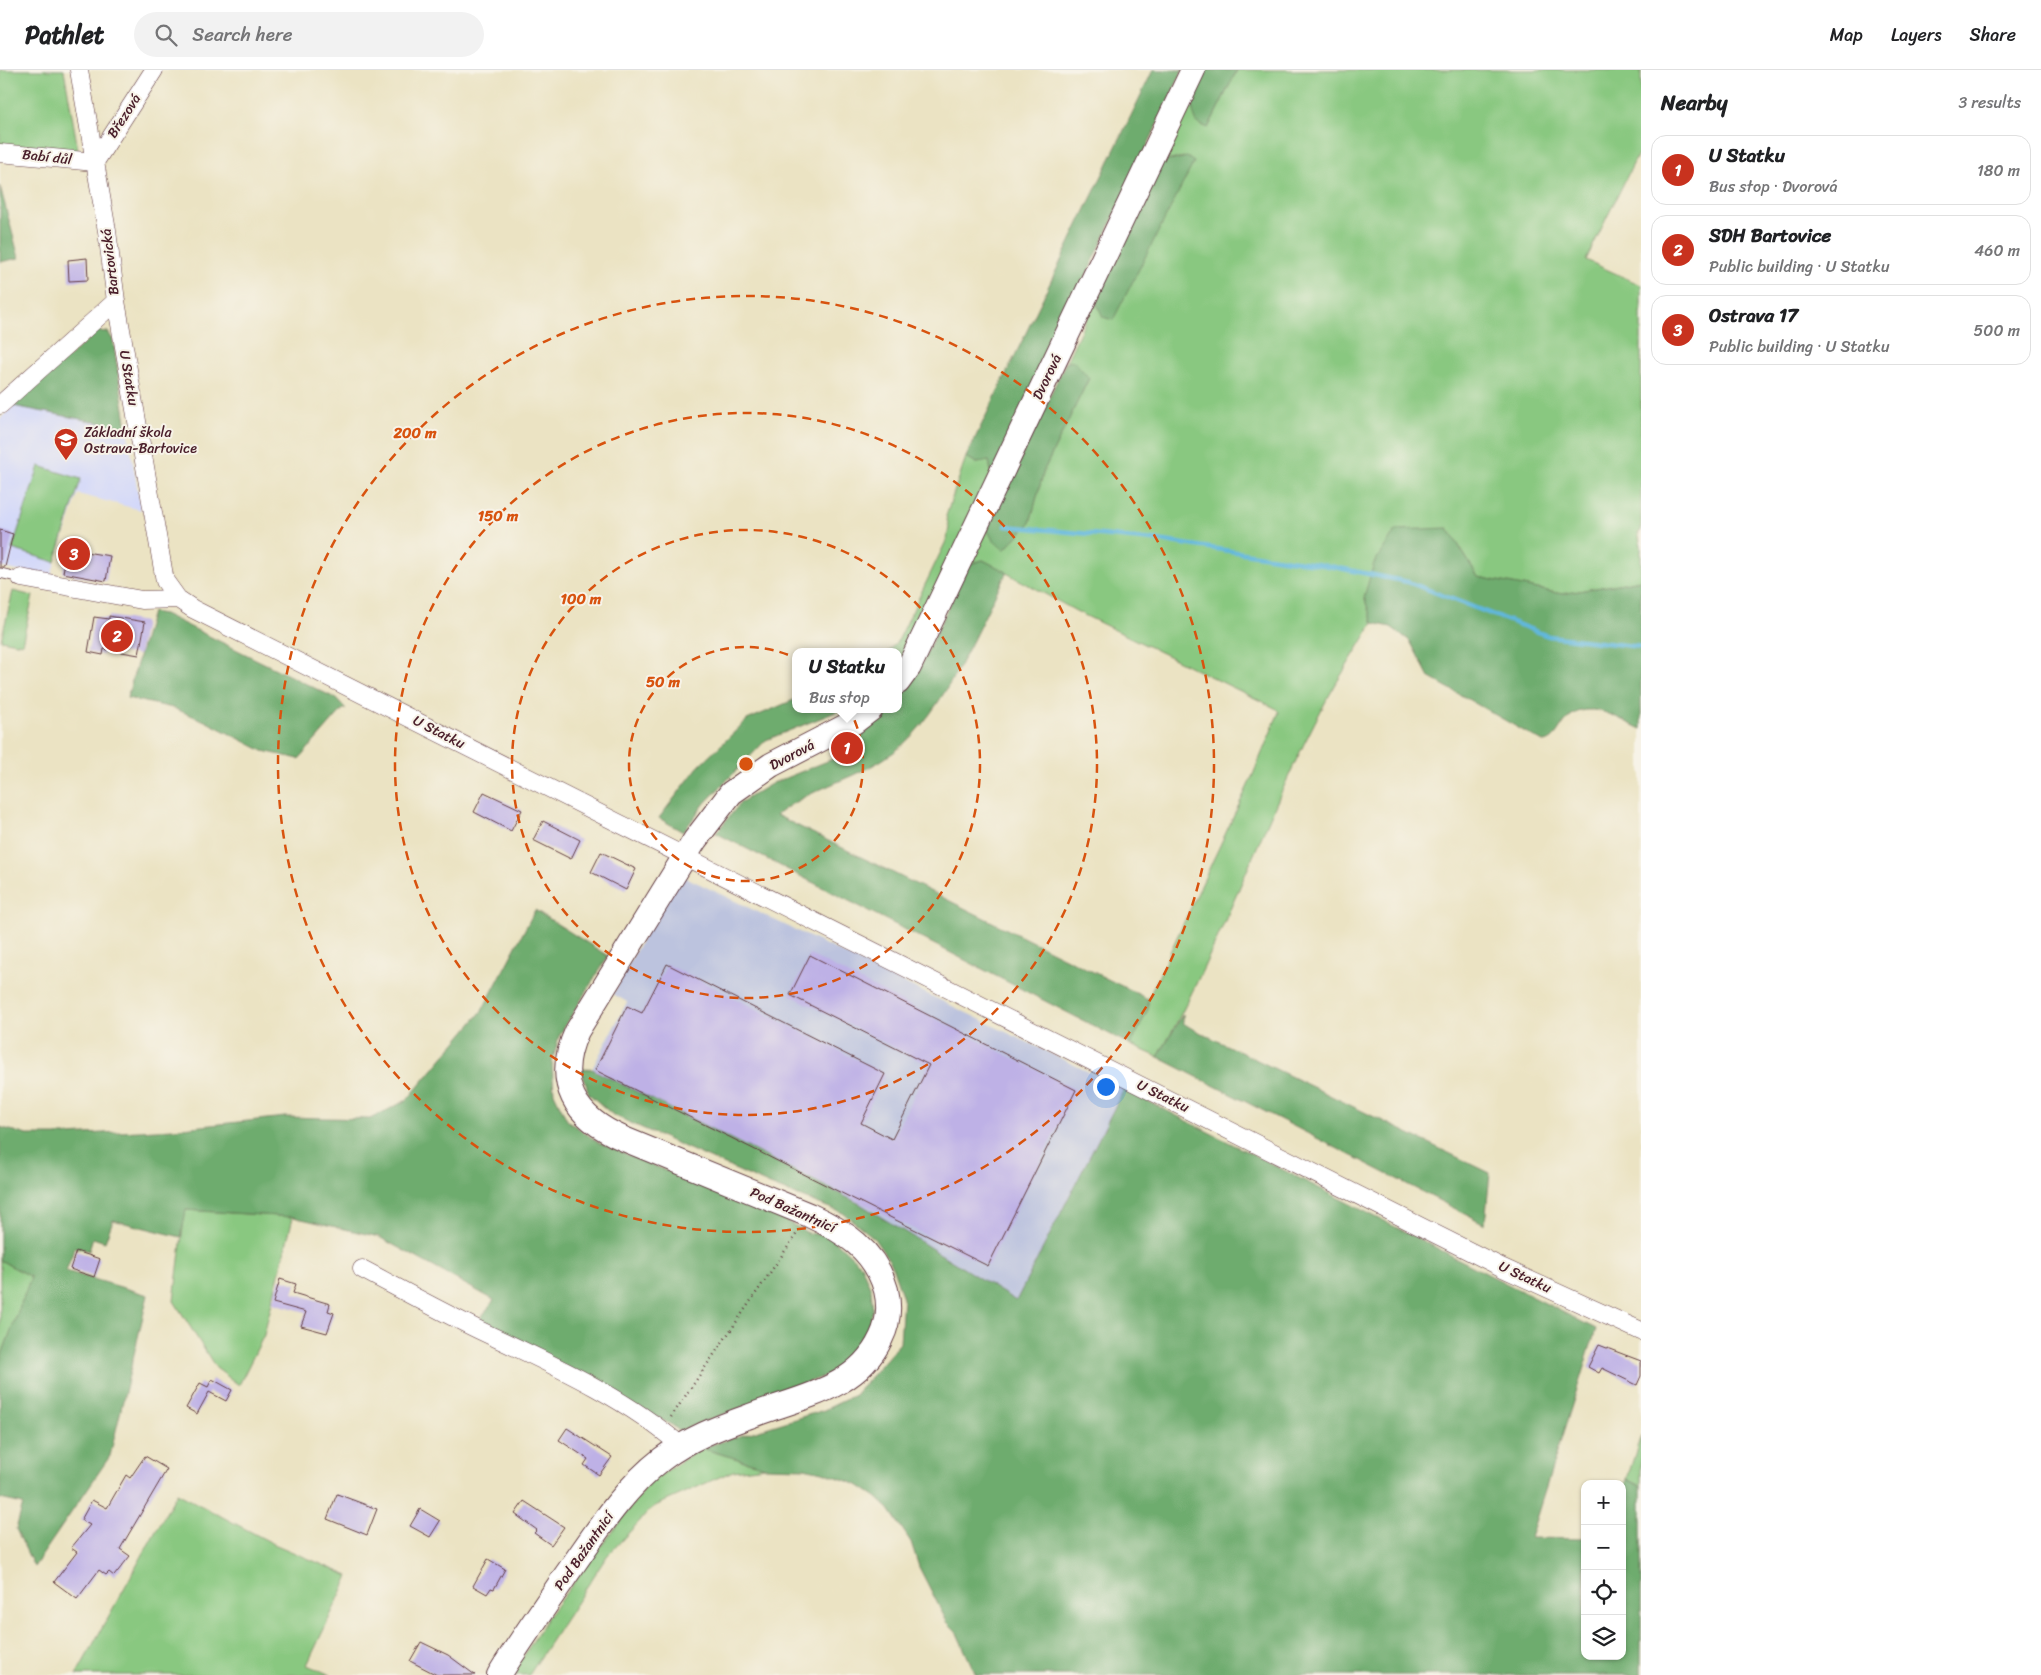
<!DOCTYPE html>
<meta charset="utf-8">
<style>
body{margin:0;font-family:Sriracha,sans-serif;background:#f2f2f2;color:#202124}
.controls{position:absolute;right:15px;bottom:15px;display:grid;overflow:hidden;border-radius:10px;box-shadow:0 1px 4px #0004}
.controls button{width:45px;height:45px;display:grid;place-items:center;padding:0;border:0;border-bottom:1px solid #e0e0e0;background:#fff;color:#202124;font:25px sans-serif}
.you{position:absolute;left:1105px;top:1016px;width:18px;height:18px;margin:-12px;border:4px solid #fff;border-radius:50%;background:#1a73e8;box-shadow:0 0 0 8px #1a73e833}
.badge{display:grid;place-items:center;width:32px;height:32px;border-radius:50%;background:#c8321e;color:#fff;font-size:16px;font-weight:700}
.pin{position:absolute;translate:-50% -50%;border:2px solid #fff;box-shadow:0 1px 5px #0006}
.popup{position:absolute;left:792px;top:578px;width:110px;height:65px;box-sizing:border-box;display:grid;place-content:center;border-radius:10px;background:#fff;filter:drop-shadow(0 1px 4px #0005);font-size:16px;white-space:nowrap;color:#757577}
.popup b{font-size:19px;color:#202124}
.popup::after{content:'';position:absolute;left:50%;top:100%;margin-left:-10px;border:10px solid transparent;border-top-color:#fff}
.list{margin:0;padding:0;list-style:none}
h2{display:flex;justify-content:space-between;align-items:center;height:65px;margin:0;padding:0 20px;font-size:21px}
h2 small{font-size:16px;font-weight:400;color:#757577}
.list li{display:grid;grid-template-columns:32px 1fr auto;gap:15px;align-items:center;box-sizing:border-box;height:70px;margin:0 10px 10px;padding:0 10px;border:1px solid #e0e0e0;border-radius:15px}
.list b{display:block;font-size:19px;white-space:nowrap}
.list p{margin:0;font-size:16px;white-space:nowrap;color:#757577}
.list em{font-size:16px;font-style:normal;color:#757577}
.icon{flex:none;width:28px;height:28px;fill:none;stroke:currentColor;stroke-width:2;stroke-linecap:round;stroke-linejoin:round}
.map{position:relative;flex:none;width:1641px;height:1605px;overflow:hidden}
header{display:flex;align-items:center;gap:30px;box-sizing:border-box;height:70px;padding:0 25px;background:#fff;border-bottom:1px solid #e0e0e0}
header strong{font-size:24px}
nav{display:flex;gap:28px;margin-inline-start:auto;font-size:18px}
.search{width:350px;height:45px;background:#f2f2f2;display:flex;align-items:center;gap:12px;box-sizing:border-box;padding:0 18px;border-radius:28px;color:#757577;font-size:19px}
main{display:flex}
aside{flex:1;background:#fff}
.map>svg:first-child{display:block}
.built{fill:#d3d8f9}
.industrial{fill:#bcc3de}
.green{fill:#89c880;stroke:#6a7456}
.forest{fill:#6eac6e;stroke:#5c664c}
.lines{fill:none;stroke-linecap:round;stroke-linejoin:round}
.stream{stroke:#60b7dd;stroke-width:4.5}
.building{fill:#beb1e6}
.lane-casing{stroke:#623c42;stroke-width:11}
.street-casing{stroke:#623c42;stroke-width:19}
.secondary-casing{stroke:#623c42;stroke-width:26}
.path{stroke:#623c42;stroke-width:2.5;stroke-dasharray:1 4;stroke-linecap:butt}
.lane{stroke:#fff;stroke-width:9}
.street{stroke:#fff;stroke-width:18}
.secondary{stroke:#fff;stroke-width:24}
.ring{fill:none;stroke:#d8530f;stroke-width:2.5;stroke-dasharray:9 6}
.labels{text-anchor:middle;dominant-baseline:central;stroke-width:4;stroke-linejoin:round;paint-order:stroke}
.street-label{font-size:14px;fill:#4a1f2b;stroke:#f7f3e8}
.poi-label{font-size:14px;fill:#4a1f2b;stroke:#f7f3e8;text-anchor:start}
.centre{fill:#d8530f;stroke:#f7f3e8;stroke-width:2.5}
.ring-label{font-size:15px;text-anchor:middle;font-weight:bold;fill:#d8530f;stroke:#f7f3e8;stroke-width:4;stroke-linejoin:round;paint-order:stroke}
</style>
<header>
<strong>Pathlet</strong>
<div class="search"><svg class="icon" aria-label="search" viewBox="0 0 24 24"><circle cx="10" cy="10" r="6"/><path d="M15 15l6 6"/></svg>Search here</div>
<nav><a>Map</a><a>Layers</a><a>Share</a></nav>
</header>
<main>
<div class="map">
<svg width="1641" height="1605" viewBox="0 0 1641 1605">
<rect width="100%" height="100%" fill="#f7f3e8"/>
<filter id="ink" filterUnits="userSpaceOnUse"><feTurbulence type="fractalNoise" baseFrequency=".02" numOctaves="2"/><feDisplacementMap in="SourceGraphic" scale="10" xChannelSelector="R" yChannelSelector="G"/><feConvolveMatrix kernelMatrix="1 2 1 2 8 2 1 2 1" color-interpolation-filters="sRGB"/></filter>
<filter id="wash" filterUnits="userSpaceOnUse"><feTurbulence type="fractalNoise" baseFrequency=".0096" numOctaves="4" result="noise"/><feDisplacementMap in="SourceGraphic" scale="20" xChannelSelector="R" yChannelSelector="G"/><feGaussianBlur stdDeviation="1.12" result="paint"/><feColorMatrix in="noise" values="0 0 0 0 0 0 0 0 0 0 0 0 0 0 0 0 0 1.4 0 .05"/><feComposite in="paint" operator="in"/></filter>
<g filter="url(#wash)">
<rect width="100%" height="100%" fill="#ebe3c3"/>
<!-- built -->
<path class="built" d="M13 336 127 358 141 440 78 424 50 508 0 497V349Z"/>
<!-- industrial -->
<path class="industrial" d="M677 803 1124 1019 1016 1232 860 1134 592 999 627 932 613 924Z"/>
<!-- green -->
<path class="green" d="M0 0H64L79 85 0 77Z
M1237 0H1641V78L1586 190 1641 215V461L1638 463 1641 476V510L1562 524 1478 507 1448 458 1364 527 1373 553C1358 579 1341 604 1326 631 1264 746 1223 873 1158 987L1131 975 1148 939V929L1252 707 1279 642 1275 638 1076 541 983 490 969 494 987 459 1004 480 1030 453 1044 400 1089 308 1064 296 1099 222 1184 87 1162 92 1192 27 1208 58Z
M966 387 977 393 989 391 992 406 898 596V582H888L899 569 947 469 949 457 946 446Z
M39 396 81 409 55 492 12 479Z
M13 521 33 526 22 574 1 570Z
M185 1140 293 1147 264 1265 239 1315 216 1298 174 1231Z
M0 1190 31 1207 0 1290Z
M1641 1365V1416L1627 1409Z
M701 1378 765 1397 733 1401 653 1437 607 1486 529 1605H512L547 1548 649 1413Z
M177 1423 274 1474 349 1506 307 1595 331 1605H76Z"/>
<!-- forest -->
<path class="forest" d="M1153 0H1183L992 406 989 391 977 393 966 387Z
M1205 0H1237L1208 58 1197 53C1187 30 1195 22 1205 0Z
M1187 87 1194 92 1113 250 1103 247 1096 232 1099 222 1162 92Z
M0 116 19 188 0 192Z
M98 261 108 262 113 270 127 358 13 336Z
M1074 291 1089 308 1044 400 1030 453 1004 480 993 470 987 459 1064 296 1068 292Z
M1448 458 1478 507 1562 524 1641 510V659C1629 654 1606 640 1593 640 1558 638 1563 672 1543 672L1429 607 1410 571 1391 557 1373 553 1364 527 1374 493 1396 460Z
M983 490 1007 502C976 559 946 642 894 682 858 709 811 717 776 745L1148 929V939L1131 975 716 763 741 732 773 713 845 684 888 639H898V629L919 599 969 494Z
M152 542 164 544 337 629 346 639H343L299 689 263 681 205 651 173 638 127 628Z
M796 629V639H843L766 670 705 733 683 762 659 748 698 697 747 650Z
M535 840 608 886 559 966 552 993 554 1023 567 1050 599 1073 779 1147 808 1163 830 1166 861 1195 871 1219 873 1240 868 1259 848 1290 833 1303 679 1361 672 1355 474 1257 494 1230 379 1167 293 1147 186 1140 181 1167 113 1150 105 1172 93 1168 89 1181 75 1177 66 1201 148 1225 110 1386 34 1497 16 1459 23 1434 0 1429V1290L31 1207 0 1190V1057L27 1065H67L173 1059 285 1047 370 1049 407 1030 482 941Z
M1183 944V953L1191 958 1490 1103 1485 1154 1158 987Z
M581 998 592 999 860 1134 1016 1231 1124 1019 1596 1259 1530 1468 1585 1469V1586H1622V1424L1627 1409 1641 1416V1605H976L956 1561 947 1552 919 1497 911 1472 889 1439 876 1427 858 1415 823 1402 804 1398 765 1397 701 1378 824 1340 855 1325 900 1273 903 1228 891 1193 873 1167 843 1143 770 1115 613 1045 589 1024Z"/>
<g class="lines">
<!-- stream -->
<path class="stream" d="M1006 456 1164 471 1329 496 1408 512 1548 566 1641 577"/>
</g>
<g id="blocks">
<!-- building -->
<path class="building" d="M87 188 88 210 69 211 68 190Z
M0 460 13 464 5 497H0Z
M67 479 110 486 106 511 63 503Z
M109 546 145 552 139 585 104 579 103 585 88 582 94 547 109 549Z
M484 722 522 740 511 761 474 742Z
M543 751 580 770 571 789 533 770Z
M601 782 636 799 626 820 591 802Z
M810 885 1076 1020 988 1196 595 1000 627 936 642 943 667 894 885 1004 861 1053 892 1069 929 995 790 925Z
M76 1181 100 1189 94 1207 70 1199Z
M280 1209 296 1214 293 1223 330 1234 328 1241 334 1243 327 1263 301 1256 306 1242 273 1233Z
M1599 1275 1641 1291V1306L1637 1315 1602 1298 1599 1303 1588 1297Z
M212 1309 232 1320 226 1331 209 1322 197 1344 186 1338 200 1313 208 1317Z
M567 1358 612 1387 599 1405 584 1395 588 1389 559 1370Z
M145 1386 167 1399 120 1479 130 1486 114 1506 109 1502 106 1505 99 1500 77 1529 54 1512 77 1482 71 1478 90 1455 81 1450 92 1430 107 1438 126 1405 130 1408Z
M337 1424 377 1439 367 1465 327 1449Z
M524 1431 564 1457 551 1475 534 1463 537 1460 515 1444Z
M420 1439 440 1451 430 1467 410 1456Z
M488 1489 505 1499 494 1519 491 1518 487 1524 473 1516Z
M421 1572 448 1585 475 1605H437L410 1591Z"/>
</g>
</g>
<g filter="url(#ink)">
<use href="#blocks" fill-opacity="0" stroke="#623c42" stroke-width="1"/>
<g class="lines">
<defs>
<path id="lane" d="M0 503 21 508"/>
<path id="street" d="M0 83 95 92 154 0
M116 231 165 511 178 529 193 539 1503 1198 1641 1261
M0 335 116 231 107 161 79 0
M21 508 142 530 178 529
M362 1199C400 1219 438 1240 477 1259 546 1292 623 1325 681 1376"/>
<path id="secondary" d="M898 612 909 597 1193 0
M499 1605C520 1571 544 1538 566 1505 595 1464 622 1420 662 1389 688 1369 719 1357 750 1346 799 1327 857 1320 881 1268 889 1252 890 1237 886 1220 875 1180 844 1161 809 1145L624 1069C575 1048 553 1013 577 961L695 770 731 723 771 695 854 652 871 639"/>
</defs>
<!-- lane casing -->
<use href="#lane" class="lane-casing"/>
<!-- street casing -->
<use href="#street" class="street-casing"/>
<!-- secondary casing -->
<use href="#secondary" class="secondary-casing"/>
<!-- path -->
<path class="path" d="M671 1347 798 1162"/>
<!-- lane -->
<use href="#lane" class="lane"/>
<!-- street -->
<use href="#street" class="street"/>
<!-- secondary -->
<use href="#secondary" class="secondary"/>
</g>
</g>
<!-- distance rings -->
<g class="ring">
<circle cx="746" cy="694" r="117"/>
<circle cx="746" cy="694" r="234"/>
<circle cx="746" cy="694" r="351"/>
<circle cx="746" cy="694" r="468"/>
</g>
<!-- icons -->
<defs>
<symbol id="school-pin" viewBox="-11 -11 22 30"><path d="M0 17L-7.5 6A9.5 9.5 0 1 1 7.5 6Z" fill="#c8321e" stroke="#f7f3e8"/><path d="M0-5L7-2L0 1L-7-2ZM-4 1L0 2.5L4 1V4Q0 6-4 4Z" fill="#fff"/></symbol>
</defs>
<g fill-rule="evenodd">
<use href="#school-pin" x="52" y="356" width="28" height="38"/>
</g>
<g class="labels">
<!-- street labels -->
<g class="street-label">
<text transform="translate(124 46) rotate(-57)">Březová</text>
<text transform="translate(47 87) rotate(6)">Babí důl</text>
<text transform="translate(110 192) rotate(-97)">Bartovická</text>
<text transform="translate(1047 307) rotate(-64)">Dvorová</text>
<text transform="translate(129 308) rotate(80)">U Statku</text>
<text transform="translate(439 662) rotate(27)">U Statku</text>
<text transform="translate(792 685) rotate(-28)">Dvorová</text>
<text transform="translate(1163 1026) rotate(26)">U Statku</text>
<text transform="translate(793 1140) rotate(24)">Pod Bažantnicí</text>
<text transform="translate(1525 1207) rotate(25)">U Statku</text>
<text transform="translate(584 1481) rotate(-55)">Pod Bažantnicí</text>
</g>
<!-- poi labels -->
<g class="poi-label">
<text x="84" y="362">Základní škola<tspan x="84" dy="16">Ostrava-Bartovice</tspan></text>
</g>
</g>
<circle cx="746" cy="694" r="8" class="centre"/>
<g class="ring-label">
<text x="415" y="368">200 m</text>
<text x="498" y="451">150 m</text>
<text x="581" y="534">100 m</text>
<text x="663" y="617">50 m</text>
</g>
</svg>
<div class="controls">
<button>+</button>
<button>−</button>
<button><svg class="icon" aria-label="locate" viewBox="0 0 24 24"><circle cx="12" cy="12" r="6"/><path d="M12 2v4M12 18v4M2 12h4M18 12h4"/></svg></button>
<button><svg class="icon" aria-label="layers" viewBox="0 0 24 24"><path d="M12 4l9 5-9 5-9-5zM3 14l9 5 9-5"/></svg></button>
</div>
<div class="you"></div>
<div class="pin badge" style="left:847px;top:678px">1</div>
<div class="popup"><b>U Statku</b>Bus stop</div>
<div class="pin badge" style="left:117px;top:566px">2</div>
<div class="pin badge" style="left:74px;top:484px">3</div>
</div>
<aside>
<h2>Nearby<small>3 results</small></h2>
<ul class="list">
<li><span class="badge">1</span><div><b>U Statku</b><p>Bus stop · Dvorová</p></div><em>180 m</em></li>
<li><span class="badge">2</span><div><b>SDH Bartovice</b><p>Public building · U Statku</p></div><em>460 m</em></li>
<li><span class="badge">3</span><div><b>Ostrava 17</b><p>Public building · U Statku</p></div><em>500 m</em></li>
</ul>
</aside>
</main>
